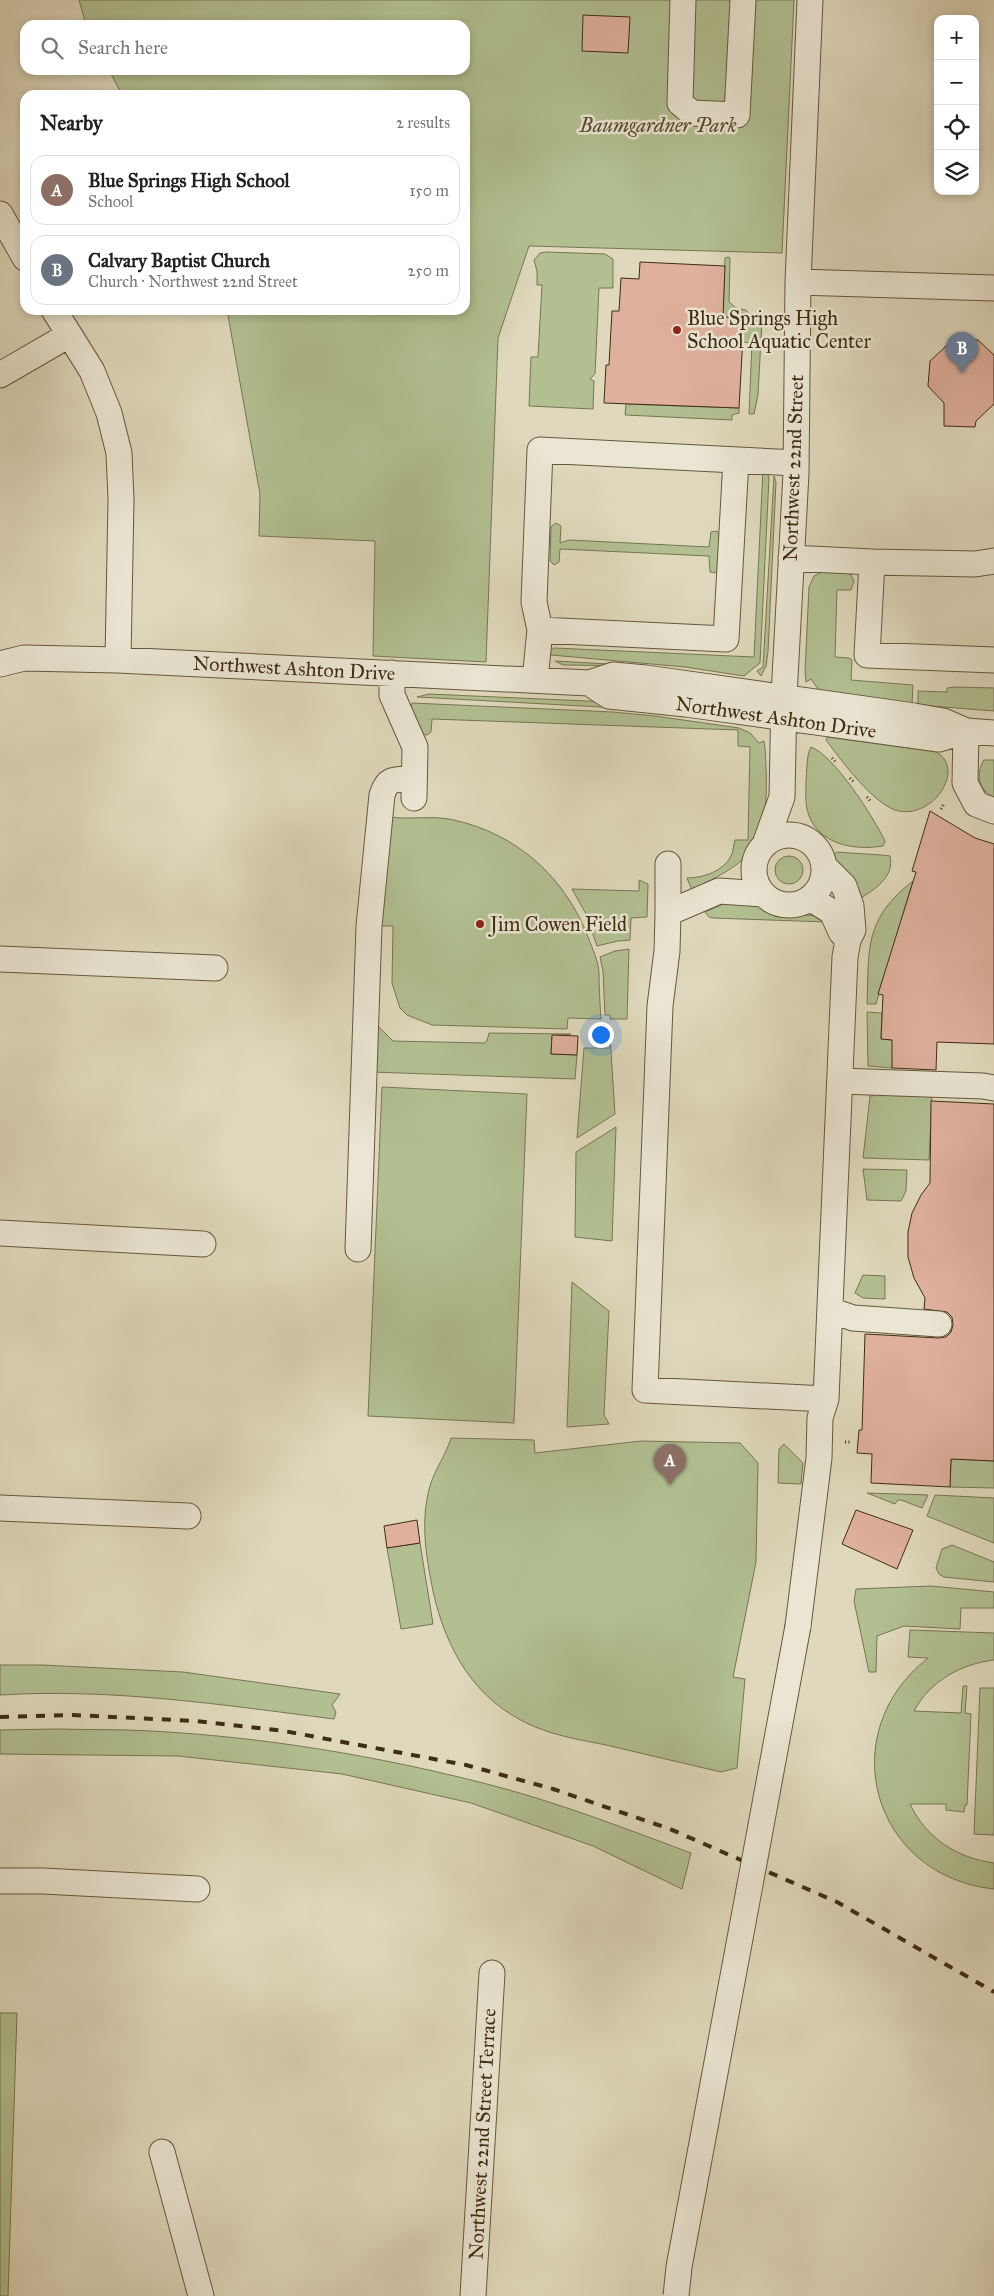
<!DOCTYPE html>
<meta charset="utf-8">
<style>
body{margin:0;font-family:"IM FELL Great Primer",serif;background:#f6f6f6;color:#222}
.controls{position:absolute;right:15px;top:15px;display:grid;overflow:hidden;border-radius:10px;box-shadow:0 2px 8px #0003}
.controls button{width:45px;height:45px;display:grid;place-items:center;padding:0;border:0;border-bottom:1px solid #e0e0e0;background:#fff;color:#222;font:25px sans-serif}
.you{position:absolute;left:600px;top:1034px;width:18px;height:18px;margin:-12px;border:4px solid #fff;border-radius:50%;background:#1a73e8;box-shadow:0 0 0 8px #1a73e833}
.badge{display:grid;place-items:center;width:32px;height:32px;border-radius:50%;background:#8f2418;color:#fff;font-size:16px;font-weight:700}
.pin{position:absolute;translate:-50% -41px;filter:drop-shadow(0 1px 2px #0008)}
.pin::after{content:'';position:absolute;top:26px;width:18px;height:15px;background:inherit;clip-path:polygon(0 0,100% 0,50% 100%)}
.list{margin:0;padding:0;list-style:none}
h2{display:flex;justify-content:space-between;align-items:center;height:65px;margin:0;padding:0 20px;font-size:21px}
h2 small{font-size:16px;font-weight:400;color:#767676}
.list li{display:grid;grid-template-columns:32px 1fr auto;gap:15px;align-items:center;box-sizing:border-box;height:70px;margin:0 10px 10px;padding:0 10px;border:1px solid #e0e0e0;border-radius:15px}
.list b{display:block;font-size:19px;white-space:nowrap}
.list p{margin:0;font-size:16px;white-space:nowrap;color:#767676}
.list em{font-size:16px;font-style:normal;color:#767676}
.icon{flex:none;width:28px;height:28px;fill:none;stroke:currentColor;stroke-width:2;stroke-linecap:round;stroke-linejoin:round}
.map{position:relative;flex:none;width:994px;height:2296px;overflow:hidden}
.search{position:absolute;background:#fff;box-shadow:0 2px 8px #0003;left:20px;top:20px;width:450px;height:55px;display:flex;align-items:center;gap:12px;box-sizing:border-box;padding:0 18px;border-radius:15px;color:#767676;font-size:19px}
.panel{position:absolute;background:#fff;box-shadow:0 2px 8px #0003;left:20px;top:90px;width:450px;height:225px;border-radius:15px}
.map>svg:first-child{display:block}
.green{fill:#b1bf91;stroke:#787652}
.building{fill:#dfb09d;stroke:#3e2c13}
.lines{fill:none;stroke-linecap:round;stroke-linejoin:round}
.minor-casing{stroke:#66573d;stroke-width:27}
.path{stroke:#3e2c13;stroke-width:3;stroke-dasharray:1 2.5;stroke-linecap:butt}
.minor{stroke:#eae6d3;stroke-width:25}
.rail{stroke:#3e2c13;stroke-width:4;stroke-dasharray:9 9;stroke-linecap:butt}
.minor-bridge-casing{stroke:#66573d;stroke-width:27;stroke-linecap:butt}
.minor-bridge{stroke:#eae6d3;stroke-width:25}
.poi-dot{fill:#8f2418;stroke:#eae6d3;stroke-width:2}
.labels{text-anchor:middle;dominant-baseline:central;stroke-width:5;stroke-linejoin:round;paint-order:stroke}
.park-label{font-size:20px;font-style:italic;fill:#55492c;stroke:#eae6d3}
.poi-label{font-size:20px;fill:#3e2c13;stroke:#eae6d3;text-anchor:start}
.street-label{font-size:20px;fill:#3e2c13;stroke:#eae6d3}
</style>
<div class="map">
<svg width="994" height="2296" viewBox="0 0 994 2296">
<rect width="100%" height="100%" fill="#dfd8bc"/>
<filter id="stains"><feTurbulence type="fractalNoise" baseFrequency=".004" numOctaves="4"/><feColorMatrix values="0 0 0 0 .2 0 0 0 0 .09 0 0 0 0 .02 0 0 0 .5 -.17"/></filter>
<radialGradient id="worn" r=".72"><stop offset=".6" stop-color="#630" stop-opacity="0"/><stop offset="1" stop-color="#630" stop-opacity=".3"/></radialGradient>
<!-- green -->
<path class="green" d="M79 0H794L782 253 529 246 498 338 486 662 373 656 375 541 259 536 260 494 227 310H465V95H122L109 70H465V25H86Z
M546 252 605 254 613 259V288H599L595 374 590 379 594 381 593 409 529 406 531 357H538L542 285H537V271L534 260 540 253Z
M728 257 730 258 729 302 736 308 746 310 752 319 762 320 758 395 754 414H749L752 343 743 342V318L723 317 725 258Z
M626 404 739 408V413L732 415V420L625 415Z
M763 469 767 471 769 478 760 663 744 676 685 667 551 655 550 651 554 648 754 657Z
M774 476 776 482 768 652 766 666 761 676 757 671 763 667Z
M556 523 561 526 560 543 569 540 709 547 711 532 717 531 719 534 718 569 715 573 710 572 709 556 560 549 559 562 554 565 550 561 551 527Z
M822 572 850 573 854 581 851 590H837L835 657 849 658 852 660 851 680 913 685 912 704 823 691 818 689 811 679 806 682 805 671 809 587 814 576Z
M555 661 644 666 563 665Z
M956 687 994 688V711L918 705V691L947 692V688Z
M429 694 609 702 619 708 417 697Z
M412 703 613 712 655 716 739 728 750 733 759 743 764 741 765 748C767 784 771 836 741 861 727 873 708 881 692 890L687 878C703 878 724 871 731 856 734 851 733 845 735 840H748L750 747 738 746V730L432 719 431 732 427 735 423 734 411 707Z
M827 737 936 752C968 770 930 822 895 810 871 801 841 760 826 740Z
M811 747C835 756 874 818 885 841L883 846C853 851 815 844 807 809 805 800 806 791 806 782 807 770 806 757 811 747Z
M984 760H994V798C979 790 975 775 984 760Z
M390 817C411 820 432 815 454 820 517 834 565 877 588 937 592 948 599 962 599 974 599 987 600 1004 601 1019L568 1018 567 1029 432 1025 407 1015 400 1008 392 983 393 926H377Z
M838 852C846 853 887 855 890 856 895 877 874 890 859 899L831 855Z
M775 870a14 14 0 1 1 28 0a14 14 0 1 1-28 0Z
M639 880 648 884 647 917 631 918 630 940 618 941 597 946 586 914 572 889 639 891Z
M913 881 876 1004H867C869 948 864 919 913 881Z
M726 903H759L781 913 817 916 825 922 713 918 709 917 705 912Z
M629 949 627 1019H610V1015H605L603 971 600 957 615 951Z
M867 1012 882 1013 881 1039 893 1040 892 1068 868 1066Z
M373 1021 393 1041 484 1043 487 1041 489 1033 571 1034 552 1036 551 1054 577 1055 575 1079 371 1072Z
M610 1036 615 1114 577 1138 584 1048H610Z
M382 1087 527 1094 514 1423 368 1416Z
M873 1090 932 1093 929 1160 863 1158 870 1096H873Z
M616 1127 612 1241 575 1237 576 1152Z
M863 1169 907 1170 906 1191 901 1201 867 1200Z
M863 1275 885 1276V1299L863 1298 855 1293Z
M572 1282 609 1311 604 1415 609 1424 567 1427Z
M451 1438 534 1440 535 1453 641 1441 740 1443 758 1463 756 1562 733 1677 745 1679 737 1768 721 1772C683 1763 644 1754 606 1745 581 1740 556 1736 533 1726 475 1701 446 1650 433 1591 426 1556 420 1521 430 1486 435 1469 446 1455 451 1438Z
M784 1444 803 1463 801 1484 778 1483 779 1449Z
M951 1459 994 1461V1488L950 1487Z
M867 1493 928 1495 922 1508 901 1500H898L895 1504Z
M935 1495 994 1498V1543L927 1516Z
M420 1543 433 1624 401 1629 387 1548Z
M952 1545 994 1562V1582L944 1577 939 1574 936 1568 942 1549Z
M931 1586 994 1592V1608H961L960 1629 904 1626 877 1636 876 1672H869L854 1601 856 1589Z
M910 1630 994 1633V1660C961 1664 930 1681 914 1711L961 1713 963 1686H967L965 1713 971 1714 967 1805H965L964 1812 946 1810V1804H910C926 1838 957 1858 994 1863V1889C872 1876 832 1733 928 1658L908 1657Z
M0 1665H42L183 1672 340 1694 332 1705 336 1712 334 1719C224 1705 111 1688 0 1695Z
M980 1688H994V1835L974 1834Z
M57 1729C88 1730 120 1729 151 1731 264 1737 378 1756 487 1784 557 1802 624 1828 691 1853L682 1889 593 1846 471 1803 342 1774 178 1756 0 1754V1730Z
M0 2013H17L8 2296H0Z"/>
<!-- building -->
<path class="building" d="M583 15 630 17 628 53 582 51Z
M640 262 725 266 723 317 744 318 739 408 604 403 606 365H609L612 311H619L621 278 639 279Z
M955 338 978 340 994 355V404L976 421 975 427 944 426V403L928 386 930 361Z
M930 811 975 838 994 844V1044L937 1042 936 1070 892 1068V1040L881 1039 883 995 878 994 916 872 912 871Z
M552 1035 578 1036 577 1055 551 1054Z
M931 1101 994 1104V1461L951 1459 950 1487 871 1483 872 1454 857 1453 859 1430H862L865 1334 938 1338 946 1337 951 1332 953 1325 952 1317 947 1312 924 1309 925 1298 914 1278 908 1257V1232L912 1213 921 1195 930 1183Z
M856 1510 913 1530 897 1569 842 1544Z
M417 1520 420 1543 387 1548 384 1526Z"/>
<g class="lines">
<defs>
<path id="minor" d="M683 0 680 103 692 113 737 115 743 0
M0 214 25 258
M798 282 994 288
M54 310 92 371 109 413 119 453 121 499 118 660
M0 375 69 335
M791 558 872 562 975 564 994 561
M872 562 867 655 994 660
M540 630 726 639 736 460
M0 664 24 658 118 660 589 683 613 675 646 678 914 716 943 721 966 731
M392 673V695L415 747 414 798
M535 680 540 630 534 602 540 450 796 463
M589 683 609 696 686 704 939 739 966 731 994 733
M966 731 965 783 976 804 994 811
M754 870a35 35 0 1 1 70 0a35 35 0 1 1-70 0Z
M765 844 782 797 784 696 796 473 798 282 810 0
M668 864V913
M763 894 719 891 668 913 667 951 660 1006 645 1390 826 1399
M810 898 832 912 841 932 848 940
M0 959 215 968
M840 1081 983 1086 994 1088
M0 1233 203 1244
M358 1249 369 926 382 795C388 776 396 780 414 779
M830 1310 853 1318 939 1324
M0 1508 188 1516
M798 1626 819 1458 820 1418 826 1399 845 957 848 940 853 930 851 906 844 886 824 866
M0 1881H43L197 1889
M162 2152 201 2296
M473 2296 492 1973"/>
</defs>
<!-- minor casing -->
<use href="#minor" class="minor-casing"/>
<!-- path -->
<path class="path" d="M832 758 836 762
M850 778 854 782
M867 797 871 802
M941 809 944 804
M845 1442H852"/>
<!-- minor -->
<use href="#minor" class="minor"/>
<!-- rail -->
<path class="rail" d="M0 1717 73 1715 195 1721 284 1731 466 1765 553 1789 670 1829 837 1902 994 1992"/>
<defs>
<path id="minor-bridge" d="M676 2296 679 2267 798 1626"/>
</defs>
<!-- minor-bridge casing -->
<use href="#minor-bridge" class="minor-bridge-casing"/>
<!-- minor-bridge -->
<use href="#minor-bridge" class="minor-bridge"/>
</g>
<!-- markers -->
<g class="poi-dot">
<circle cx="677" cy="330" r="5"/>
<circle cx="480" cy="924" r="5"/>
</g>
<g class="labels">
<!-- park labels -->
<g class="park-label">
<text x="658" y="125">Baumgardner Park</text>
</g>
<!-- poi labels -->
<g class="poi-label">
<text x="687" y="318">Blue Springs High<tspan x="687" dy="23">School Aquatic Center</tspan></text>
<text x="490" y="924">Jim Cowen Field</text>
</g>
<!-- street labels -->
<g class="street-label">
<text transform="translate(793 468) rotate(-88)">Northwest 22nd Street</text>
<text transform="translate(294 668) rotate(3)">Northwest Ashton Drive</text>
<text transform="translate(776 717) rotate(8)">Northwest Ashton Drive</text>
<text transform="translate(482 2134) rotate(-87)">Northwest 22nd Street Terrace</text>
</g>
</g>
<rect width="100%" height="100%" filter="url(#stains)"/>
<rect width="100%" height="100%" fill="url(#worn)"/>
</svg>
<div class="controls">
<button>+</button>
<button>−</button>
<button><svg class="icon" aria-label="locate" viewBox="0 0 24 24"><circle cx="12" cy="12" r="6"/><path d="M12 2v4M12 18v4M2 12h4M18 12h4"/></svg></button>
<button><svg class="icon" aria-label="layers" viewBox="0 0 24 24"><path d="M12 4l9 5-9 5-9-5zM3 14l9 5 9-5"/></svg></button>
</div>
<div class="you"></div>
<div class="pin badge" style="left:670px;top:1485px;background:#8d6e63">A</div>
<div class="pin badge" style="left:962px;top:373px;background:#6b7280">B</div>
<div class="search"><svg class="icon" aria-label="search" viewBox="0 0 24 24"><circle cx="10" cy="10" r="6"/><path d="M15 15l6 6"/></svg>Search here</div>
<section class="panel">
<h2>Nearby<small>2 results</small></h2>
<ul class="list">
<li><span class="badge" style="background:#8d6e63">A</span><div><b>Blue Springs High School</b><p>School</p></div><em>150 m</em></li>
<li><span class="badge" style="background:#6b7280">B</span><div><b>Calvary Baptist Church</b><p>Church · Northwest 22nd Street</p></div><em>250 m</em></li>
</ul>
</section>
</div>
